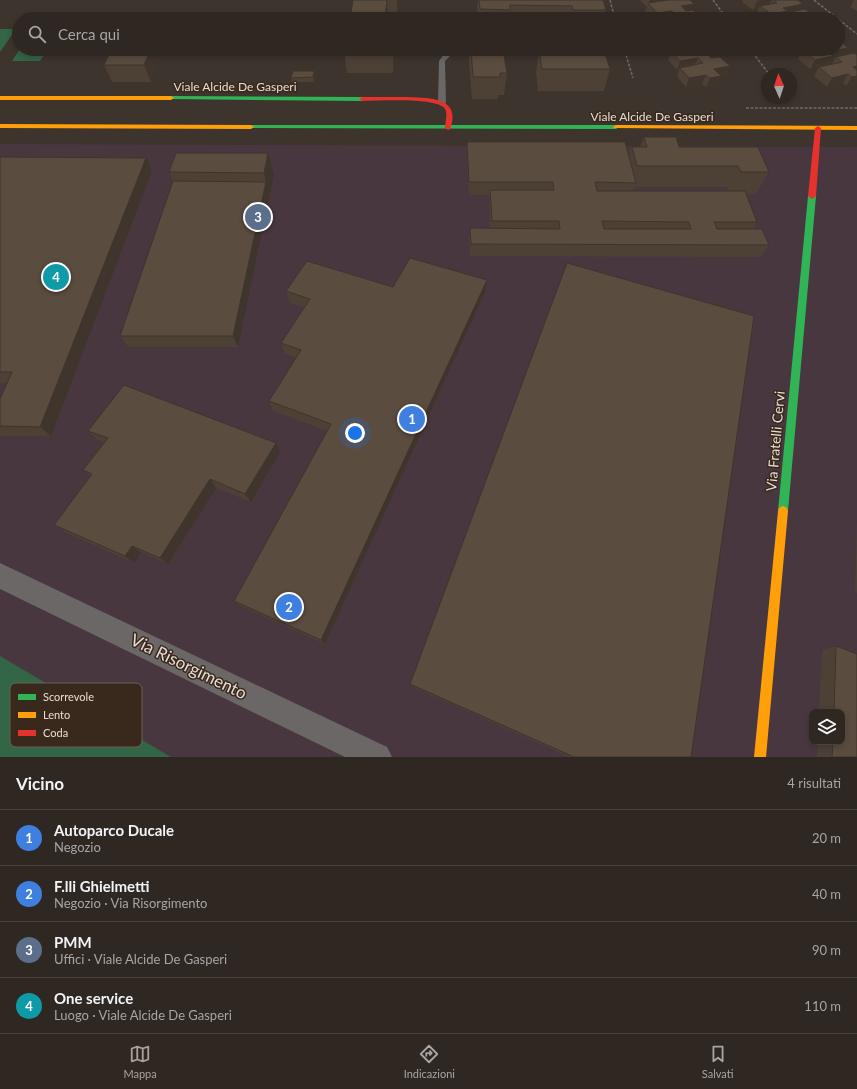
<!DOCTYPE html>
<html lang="it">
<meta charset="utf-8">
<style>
body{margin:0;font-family:Lato,sans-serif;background:#362f2a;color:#f1f3f6}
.controls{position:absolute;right:12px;bottom:12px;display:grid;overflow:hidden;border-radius:8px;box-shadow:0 2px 6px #0003}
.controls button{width:36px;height:36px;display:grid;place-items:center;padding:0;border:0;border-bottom:1px solid #494440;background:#2e2722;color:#f1f3f6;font:20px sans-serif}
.compass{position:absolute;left:761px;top:68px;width:36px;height:36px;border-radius:50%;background:#2e2722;box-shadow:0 2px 6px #0003;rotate:357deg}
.you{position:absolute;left:355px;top:433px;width:14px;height:14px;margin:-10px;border:3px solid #fff;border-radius:50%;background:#1a73e8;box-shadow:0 0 0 6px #1a73e833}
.badge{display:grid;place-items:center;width:26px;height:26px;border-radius:50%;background:#aca19a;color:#fff;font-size:13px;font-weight:700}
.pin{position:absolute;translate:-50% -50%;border:2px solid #fff;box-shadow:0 1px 4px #0006}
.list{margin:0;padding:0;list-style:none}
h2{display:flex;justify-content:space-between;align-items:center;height:52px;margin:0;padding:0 16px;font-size:17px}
h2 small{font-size:13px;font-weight:400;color:#a7a5a5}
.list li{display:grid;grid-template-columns:26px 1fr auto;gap:12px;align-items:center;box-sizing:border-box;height:56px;padding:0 16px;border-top:1px solid #494440}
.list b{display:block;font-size:15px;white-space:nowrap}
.list p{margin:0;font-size:13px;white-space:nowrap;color:#a7a5a5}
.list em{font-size:13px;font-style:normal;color:#a7a5a5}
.icon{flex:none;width:22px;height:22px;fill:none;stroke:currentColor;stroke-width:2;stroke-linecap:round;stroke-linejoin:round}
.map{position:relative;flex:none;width:857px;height:757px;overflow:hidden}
.search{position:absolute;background:#2e2722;box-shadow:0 2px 6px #0003;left:12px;right:12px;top:12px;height:44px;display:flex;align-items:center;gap:10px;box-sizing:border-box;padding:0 14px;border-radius:22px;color:#a7a5a5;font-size:15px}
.sheet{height:276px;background:#2e2722}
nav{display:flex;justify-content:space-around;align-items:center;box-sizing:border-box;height:56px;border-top:1px solid #494440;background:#2e2722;font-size:11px;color:#a7a5a5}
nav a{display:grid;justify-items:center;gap:2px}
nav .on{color:#aca19a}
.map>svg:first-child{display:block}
.industrial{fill:#48373f;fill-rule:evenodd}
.green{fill:#336547}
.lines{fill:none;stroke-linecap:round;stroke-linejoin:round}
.path{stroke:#6e6a68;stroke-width:1.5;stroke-dasharray:3 1.5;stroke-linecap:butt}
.lane{fill:#6b6766;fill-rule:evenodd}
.street{fill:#6b6766;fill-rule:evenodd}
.fast{fill:#30b455;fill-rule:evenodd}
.slow{fill:#ff9f0a;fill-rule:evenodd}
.jam{fill:#e5322d;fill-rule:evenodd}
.wall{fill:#4d4136;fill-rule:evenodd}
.shaded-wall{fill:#3f352c}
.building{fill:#5a4c3f;stroke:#3f352c;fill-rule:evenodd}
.labels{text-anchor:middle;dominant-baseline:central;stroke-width:3;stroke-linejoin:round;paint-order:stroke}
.far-street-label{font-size:12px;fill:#e7dcd4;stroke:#39291d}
.street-label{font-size:14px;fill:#e7dcd4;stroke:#39291d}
.near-street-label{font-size:17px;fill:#e7dcd4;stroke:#39291d}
.key{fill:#39291d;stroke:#6d5f54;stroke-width:1}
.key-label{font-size:11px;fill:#e7dcd4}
</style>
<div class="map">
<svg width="857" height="757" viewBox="0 0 857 757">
<rect width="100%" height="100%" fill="#3d342d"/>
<!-- industrial -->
<path class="industrial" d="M0 144 857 147V757H0ZM812 712H842V742H812Z"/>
<!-- green -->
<path class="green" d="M0 29H16L0 52Z
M20 49H48L40 61H12Z
M0 656 171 757H0Z"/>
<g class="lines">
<!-- path -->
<path class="path" d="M610 0 615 19
M713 0 727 19
M814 0 857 34
M750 49 769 74
M626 55 633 78
M746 108H857"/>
<!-- lane -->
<path class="lane" d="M551 50 553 51V53L451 55 445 61 446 103 442 105 438 103 439 61 444 54 448 52Z
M591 50H611L614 52 611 54 589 53V51Z"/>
<!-- street -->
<path class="street" d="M0 563 387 747 392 757H345L0 589Z"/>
<!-- fast -->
<path class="fast" d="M171 96 362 97 365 99 362 101 169 99V97Z
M251 125H616L619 127 616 129 249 128V126Z
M812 193 816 196 788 511 787 514 783 516 779 514 778 511 808 196Z"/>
<!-- slow -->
<path class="slow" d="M0 96H171L174 98 171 100H0Z
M0 124 251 125 254 127 251 129 0 128Z
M616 125 857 126V130L614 128 613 127Z
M783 506 787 508 788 511 766 757H754L778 511 779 508Z"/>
<!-- jam -->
<path class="jam" d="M407 97C429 98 462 97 450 129L448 130 445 128C445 123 448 114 445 109 438 97 376 101 362 101L359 99 362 97Z
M818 126 821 128 816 196 812 199 808 196 815 128Z"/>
</g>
<!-- wall -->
<path class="wall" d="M353 0H398L399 6 397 18 350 19Z
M478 0H603L606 10 604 19H478L477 8Z
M640 0H690L692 10 701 19H652L645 12 647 7Z
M743 0H798L800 10 817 18 816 19H762L756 15 759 8 753 10 742 2Z
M853 0H857V11L850 7 854 0Z
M112 49H154L159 61 151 82H112L104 65Z
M344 49H395V55L393 73H347L344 51Z
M469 49H503L507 73 504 95H498V99H472L469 60Z
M667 49H719L717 57 730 66 726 75 721 76 717 85 706 87 702 84 686 87 677 77 679 69 677 70 668 60 670 53Z
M788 49H838L844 56 857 55V83L846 86 843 83 827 87 814 76 819 67 810 69 798 59 801 53 794 54ZM835 58 832 64 828 65 831 59Z
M539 50 610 69 604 91H538L536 72Z
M314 71 315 75 314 82H292L291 78Z
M644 137 769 172 756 194H746L757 222 753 229 769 245 761 257 470 256 469 240 470 228H490L489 203V195H469L467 154V142L629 156 632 147H640ZM635 187H727L728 191H633Z
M268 153 274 175 238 347H128L120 336 173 181 169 172Z
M0 157 146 158 152 171 51 436H0V399L7 383H0Z
M393 287 485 292 325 644 241 606 234 601 327 431 273 411 269 401 296 358 285 354 281 343 304 307 290 303 286 291Z
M88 431 280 452 251 502 216 488 168 564 141 552 134 563 65 532 54 525 90 476 83 470 104 442 98 440Z
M857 520V593L855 592Z
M836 646 857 757H817L818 742H842V712H819L822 650Z
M410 684 691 757H569L411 686Z"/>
<!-- shaded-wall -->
<path class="shaded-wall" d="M387 0 388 19H385Z
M397 0H398L399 6 397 18Z
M650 0H666L664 6 649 5Z
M761 0H772L768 6H760L759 8 753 10 757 1Z
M694 4 691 13 678 15 681 6Z
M803 4 799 12 785 13 782 19H768L771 14 783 8Z
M672 11 669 19H655L657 13Z
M848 48 843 56 836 57 835 58 831 59 827 65 810 69 815 60 827 52Z
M151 49H154L159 61 151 82 144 65Z
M393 49H395V55L393 73Z
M672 49H686L671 51 670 53Z
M796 49H812L802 50 801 53 794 54Z
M720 50 716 59 702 61 706 52Z
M698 58 694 66 680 68 679 69 677 70 680 61Z
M730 66 726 75 711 78 714 69Z
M857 66V73L848 74 843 83 827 87 832 78 853 67Z
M314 71 315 75 314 82 313 77Z
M706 75 702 84 686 87 689 78Z
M721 76 717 85 706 87 710 78Z
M857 76V83L846 86 852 77Z
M268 153 274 175 238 347 233 336 266 182 264 173Z
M146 158 152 171 51 436 40 427Z
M487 280 485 292 325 644 321 640Z
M276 443 280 452 251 502 245 494Z
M210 479 216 488 168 564 160 558Z
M132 546 141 552 134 563 125 556Z"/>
<!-- building -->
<path class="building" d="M353 0H387L385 19H350Z
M479 0H603L606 10H573L572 6 510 5V10L480 9Z
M668 0H690L694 4 681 6 686 11 693 10 701 18 695 19H657L676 16 672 11 657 13 648 3Z
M774 0H798L803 4 783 8 788 11 771 14 760 6 777 3Z
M805 9 817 18 810 19H779L791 17 785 13Z
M838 39 848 48 827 52 833 56 815 60 802 50 807 49H838Z
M112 49H151L144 65H104Z
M344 49H393L392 52 344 51Z
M471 49H503L507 73H500V77H473Z
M683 49H719L720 50 706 52 711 58 720 57 730 66 714 69 721 76 710 78 706 75 689 78 680 68 703 63 698 58 680 61 671 51Z
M539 50 604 51 610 69H542Z
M854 53 857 55V66L853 67 857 70V76L852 77 848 74 832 78 819 67 842 62 836 57Z
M293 71H314L313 77 291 78Z
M644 137H676L679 147H758L769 172H741L738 166H637L632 147H647Z
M467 142H625L636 183 595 182 597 191H745L757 222H714L717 229H762L769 245 471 244 470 228 560 229 559 221H492L490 190H554L553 182H469ZM602 221 689 222 691 229H604Z
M176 153H268L264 173 169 172Z
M0 157 146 158 40 427 0 426V399L12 372H0Z
M173 181 266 182 233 336H120Z
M410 258 487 280 321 640 234 601 331 424 269 401 301 350 281 343 310 299 286 291 307 261 393 287Z
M567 263 754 316 691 757H574L410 684Z
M124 385 276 443 245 494 210 479 160 558 132 546 125 556 54 525 92 474 83 470 108 438 88 431Z
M836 646 857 654V757H832L833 742H842V712H834Z"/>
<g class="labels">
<!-- far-street labels -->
<g class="far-street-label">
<text x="235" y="86">Viale Alcide De Gasperi</text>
<text x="652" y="116">Viale Alcide De Gasperi</text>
</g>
<!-- street labels -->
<g class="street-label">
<text transform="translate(775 441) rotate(-85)">Via Fratelli Cervi</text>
</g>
<!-- near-street labels -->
<g class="near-street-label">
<text transform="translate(189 666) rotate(26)">Via Risorgimento</text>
</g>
</g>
<!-- legend -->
<rect x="10" y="683" width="132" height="64" rx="6" class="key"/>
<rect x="18" y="694" width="18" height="6" fill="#30b455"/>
<rect x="18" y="712" width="18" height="6" fill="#ff9f0a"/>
<rect x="18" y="730" width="18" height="6" fill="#e5322d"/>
<g class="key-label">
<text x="43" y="701">Scorrevole</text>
<text x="43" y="719">Lento</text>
<text x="43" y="737">Coda</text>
</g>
</svg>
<div class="controls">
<button><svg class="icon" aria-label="layers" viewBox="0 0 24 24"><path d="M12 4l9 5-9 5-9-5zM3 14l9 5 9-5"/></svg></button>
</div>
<svg class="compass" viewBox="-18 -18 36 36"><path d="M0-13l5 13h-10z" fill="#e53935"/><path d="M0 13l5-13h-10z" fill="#a7a5a5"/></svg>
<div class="you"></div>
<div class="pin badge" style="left:412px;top:419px;background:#3f7fe0">1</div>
<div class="pin badge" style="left:289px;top:607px;background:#3f7fe0">2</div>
<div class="pin badge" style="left:258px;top:217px;background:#5c6f8a">3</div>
<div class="pin badge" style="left:56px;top:277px;background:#0f9aa8">4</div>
<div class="search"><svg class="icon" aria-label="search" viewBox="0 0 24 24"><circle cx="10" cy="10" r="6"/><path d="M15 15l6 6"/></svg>Cerca qui</div>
</div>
<section class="sheet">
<h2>Vicino<small>4 risultati</small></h2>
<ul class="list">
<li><span class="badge" style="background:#3f7fe0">1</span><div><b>Autoparco Ducale</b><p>Negozio</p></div><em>20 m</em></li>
<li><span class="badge" style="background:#3f7fe0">2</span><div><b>F.lli Ghielmetti</b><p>Negozio · Via Risorgimento</p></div><em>40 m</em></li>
<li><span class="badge" style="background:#5c6f8a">3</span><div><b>PMM</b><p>Uffici · Viale Alcide De Gasperi</p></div><em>90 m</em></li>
<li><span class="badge" style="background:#0f9aa8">4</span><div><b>One service</b><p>Luogo · Viale Alcide De Gasperi</p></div><em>110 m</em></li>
</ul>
</section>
<nav>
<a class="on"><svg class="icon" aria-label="map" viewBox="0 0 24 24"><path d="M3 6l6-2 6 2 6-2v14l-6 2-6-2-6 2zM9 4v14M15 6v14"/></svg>Mappa</a>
<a><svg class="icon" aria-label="directions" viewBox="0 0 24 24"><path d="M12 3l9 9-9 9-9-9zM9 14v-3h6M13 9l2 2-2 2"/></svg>Indicazioni</a>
<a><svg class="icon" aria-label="saved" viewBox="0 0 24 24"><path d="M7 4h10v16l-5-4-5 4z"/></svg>Salvati</a>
</nav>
